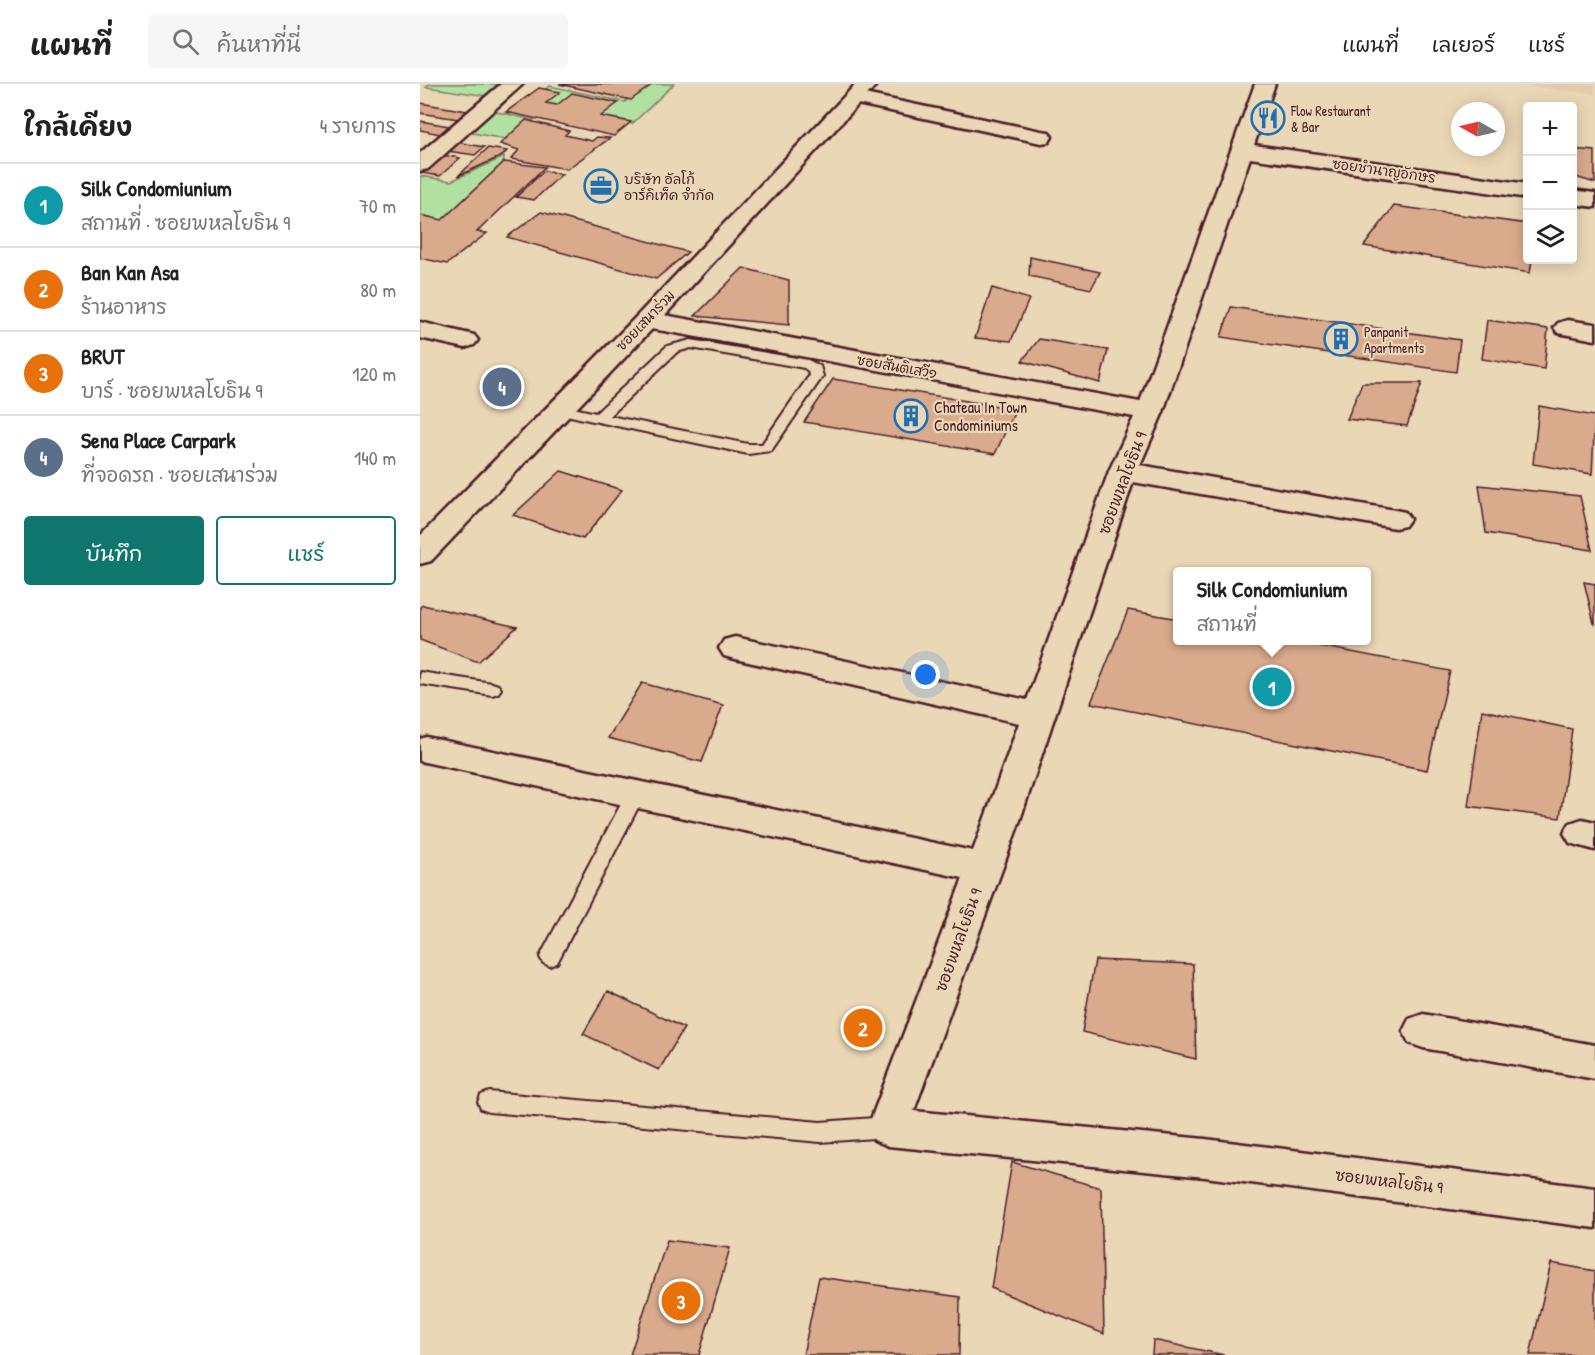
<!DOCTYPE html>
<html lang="th">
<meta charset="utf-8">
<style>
body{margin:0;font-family:"Patrick Hand","Playpen Sans Thai",sans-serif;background:#f6f6f6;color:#222}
.controls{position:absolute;right:18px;top:18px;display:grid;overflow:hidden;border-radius:6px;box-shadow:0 3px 15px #0003}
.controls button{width:54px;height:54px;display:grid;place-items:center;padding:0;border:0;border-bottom:2px solid #e0e0e0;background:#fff;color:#222;font:30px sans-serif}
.compass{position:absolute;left:1031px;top:18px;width:54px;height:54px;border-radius:50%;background:#fff;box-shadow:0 3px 15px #0003;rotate:278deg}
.you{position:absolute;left:506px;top:591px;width:21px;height:21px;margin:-15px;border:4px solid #fff;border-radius:50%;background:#1a73e8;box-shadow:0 0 0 9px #1a73e833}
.badge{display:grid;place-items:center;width:39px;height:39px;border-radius:50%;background:#0f766e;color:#fff;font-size:20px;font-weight:700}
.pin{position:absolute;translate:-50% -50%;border:3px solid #fff;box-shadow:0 2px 6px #0006}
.popup{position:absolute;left:753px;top:483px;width:198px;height:78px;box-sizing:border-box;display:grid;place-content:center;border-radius:6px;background:#fff;filter:drop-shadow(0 2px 4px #0005);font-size:20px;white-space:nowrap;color:#767676}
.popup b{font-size:22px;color:#222}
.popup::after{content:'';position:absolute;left:50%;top:100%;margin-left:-12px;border:12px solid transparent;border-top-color:#fff}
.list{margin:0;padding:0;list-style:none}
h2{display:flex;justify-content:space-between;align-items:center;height:78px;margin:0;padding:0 24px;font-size:26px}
h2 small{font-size:20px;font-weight:400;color:#767676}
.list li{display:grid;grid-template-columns:39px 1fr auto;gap:18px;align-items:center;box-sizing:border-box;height:84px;padding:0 24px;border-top:2px solid #e0e0e0}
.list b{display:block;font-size:22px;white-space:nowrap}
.list p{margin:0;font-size:20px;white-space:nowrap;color:#767676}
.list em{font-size:20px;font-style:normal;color:#767676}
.actions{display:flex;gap:12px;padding:18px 24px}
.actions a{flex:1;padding:14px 0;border:2px solid #0f766e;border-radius:6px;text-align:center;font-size:21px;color:#0f766e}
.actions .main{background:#0f766e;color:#fff}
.icon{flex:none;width:33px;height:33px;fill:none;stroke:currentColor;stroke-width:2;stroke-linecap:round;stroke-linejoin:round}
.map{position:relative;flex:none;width:1175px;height:1271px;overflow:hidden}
header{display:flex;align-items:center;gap:36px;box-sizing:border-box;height:84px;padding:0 30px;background:#fff;border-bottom:2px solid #e0e0e0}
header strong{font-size:28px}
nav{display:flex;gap:33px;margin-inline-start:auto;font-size:21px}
.search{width:420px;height:54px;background:#f6f6f6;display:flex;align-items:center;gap:15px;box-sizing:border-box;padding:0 21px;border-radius:6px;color:#767676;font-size:22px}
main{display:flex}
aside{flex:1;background:#fff}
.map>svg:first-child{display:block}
.built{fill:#e5caa9}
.green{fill:#b1e1a0;stroke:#7e8066;stroke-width:1.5}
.building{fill:#daaa8c;stroke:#4a1f2b;stroke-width:1.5}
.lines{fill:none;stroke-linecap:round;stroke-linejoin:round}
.lane-casing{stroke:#4a1f2b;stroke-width:4}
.street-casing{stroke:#4a1f2b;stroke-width:5}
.secondary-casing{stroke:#4a1f2b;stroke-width:5}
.lane{fill:#ead7b5;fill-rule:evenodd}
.street{fill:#ead7b5;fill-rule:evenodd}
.secondary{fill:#ead7b5;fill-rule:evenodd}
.labels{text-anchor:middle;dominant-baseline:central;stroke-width:4.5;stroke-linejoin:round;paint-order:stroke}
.far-poi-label{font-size:14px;fill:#4a1f2b;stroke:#ead7b5;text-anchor:start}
.far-street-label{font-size:14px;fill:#4a1f2b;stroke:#ead7b5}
.poi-label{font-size:16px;fill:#4a1f2b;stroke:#ead7b5;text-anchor:start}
.street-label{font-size:16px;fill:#4a1f2b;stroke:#ead7b5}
</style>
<header>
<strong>แผนที่</strong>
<div class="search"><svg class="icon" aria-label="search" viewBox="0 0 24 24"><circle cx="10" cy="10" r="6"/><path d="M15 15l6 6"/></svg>ค้นหาที่นี่</div>
<nav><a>แผนที่</a><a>เลเยอร์</a><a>แชร์</a></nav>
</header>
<main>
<aside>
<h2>ใกล้เคียง<small>4 รายการ</small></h2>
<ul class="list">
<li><span class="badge" style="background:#0f9aa8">1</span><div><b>Silk Condomiunium</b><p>สถานที่ · ซอยพหลโยธิน 9</p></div><em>70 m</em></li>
<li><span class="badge" style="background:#e8710a">2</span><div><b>Ban Kan Asa</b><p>ร้านอาหาร</p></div><em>80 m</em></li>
<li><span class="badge" style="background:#e8710a">3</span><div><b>BRUT</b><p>บาร์ · ซอยพหลโยธิน 9</p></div><em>120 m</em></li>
<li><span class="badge" style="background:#5c6f8a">4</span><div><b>Sena Place Carpark</b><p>ที่จอดรถ · ซอยเสนาร่วม</p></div><em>140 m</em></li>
</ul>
<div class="actions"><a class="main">บันทึก</a><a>แชร์</a></div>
</aside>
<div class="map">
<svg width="1175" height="1271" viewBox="0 0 1175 1271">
<rect width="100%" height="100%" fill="#ead7b5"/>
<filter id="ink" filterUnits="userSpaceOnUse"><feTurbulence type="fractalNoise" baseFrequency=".0167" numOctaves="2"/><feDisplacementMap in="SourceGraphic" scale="12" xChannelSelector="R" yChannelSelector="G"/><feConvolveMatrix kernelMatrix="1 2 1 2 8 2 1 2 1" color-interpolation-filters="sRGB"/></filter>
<g filter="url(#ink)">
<!-- built -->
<path class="built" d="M1095 0H1175V10L1139 6Z"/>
<!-- green -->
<path class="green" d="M9 0H81L67 12 6 3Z
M218 0H254L212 40 110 17 130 2 205 18 223 1Z
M72 27 114 36 90 56 47 48Z
M84 73V78L22 136 0 131V92L31 97Z"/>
<!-- building -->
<path class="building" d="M139 0H233L211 16Z
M119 4 140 8 126 19 137 21 152 9 198 19 181 32 211 38 194 52 86 28Z
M0 19 47 27 38 35 0 29Z
M106 36 149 47 145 51 172 57 177 53 190 54 147 85 91 75 99 66 80 60Z
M0 37 29 42 20 50 0 46Z
M36 58 64 63 55 71 27 67Z
M68 64 87 67 82 72 38 92Z
M1152 65 1175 67V99L1152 92Z
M22 71 40 74 20 92 2 89Z
M84 78 125 83 57 148 67 149 27 180 0 174V131L22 136Z
M124 87 142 90 114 116 96 113Z
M974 122 1108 140V176H1112L1110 189 944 162Z
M121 128 268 168 236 195 87 153Z
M610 173 680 188 671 205 609 192Z
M323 184 369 196V241L275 232Z
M572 204 609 215 591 257 555 254Z
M811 223 1040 256 1036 288 801 253Z
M1067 236 1128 245 1124 285 1062 275Z
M619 255 688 266 680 299 602 277Z
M413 295 596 325 575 370 384 338Z
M942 299H1002L987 342 927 335Z
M1119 322 1175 332 1172 390 1113 380Z
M141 387 202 406 163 455 93 431Z
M1059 401 1160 412 1172 466 1066 449Z
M1164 498 1175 500V540L1174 539Z
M3 521 97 543 58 578 0 556V523Z
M708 526 758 535V556H869L1030 587 1007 686 671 619Z
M222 599 303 621 282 678 188 654Z
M1062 626 1152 645 1140 734 1048 722Z
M675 876 773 880 776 975 662 948Z
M188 907 264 944 239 986 163 950Z
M592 1078 681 1104 684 1250 571 1204Z
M247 1156 310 1164 279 1271H210Z
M1131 1179 1175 1187V1271H1110Z
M399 1193 540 1213 539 1271H383Z
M733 1256 804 1271H732Z"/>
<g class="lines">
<defs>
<path id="lane" d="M271 256 388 276 400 282 403 292 351 367 328 370 159 334 135 328 133 325 140 321 176 329 247 262ZM271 264 384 284 388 287 389 292 342 360H328L190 332 257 268Z
M0 588 72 599 78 601 81 605 78 609 72 611 0 600Z
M216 703 223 705 225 710 137 879 130 882 123 879 120 873 123 867 209 705Z
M69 1008 400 1038 468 1033 476 1036 479 1043 476 1050 468 1053 400 1058 69 1028 61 1025 58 1018 61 1011Z"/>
<path id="street" d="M81 0H103L8 85 0 87V69Z
M835 0H855L834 61 1108 100V114L830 74 743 328 720 381 975 426 985 428 990 435 985 442 975 444 713 398 599 739 494 1027 785 1055 1175 1104V1144L785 1093 468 1062 454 1056 448 1043 543 794 0 677V655L6 653 553 767 599 639 315 575 304 572 299 564 304 556 315 553 607 616 689 387 714 333 244 247 216 243 212 238 216 233 244 231 720 318Z
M435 8 621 47 629 48 632 53 629 58 621 59 428 18 425 14 428 10Z
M1152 106 1175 109V123L1152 120Z
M1147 236 1175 240V256L1138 249 1134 244 1138 239Z
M0 238 54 251 58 256 54 261 45 264 0 254Z
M1162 735 1175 738V766L1150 759 1144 749 1150 739Z
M1003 930 1175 961V995L1003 964 989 959 983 947 989 935Z"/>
<path id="secondary" d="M436 0H457L234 243 11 477 0 480V452L216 233Z"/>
</defs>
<!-- lane casing -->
<use href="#lane" class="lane-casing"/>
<!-- street casing -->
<use href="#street" class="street-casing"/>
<!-- secondary casing -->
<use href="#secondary" class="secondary-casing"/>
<!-- lane -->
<use href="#lane" class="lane"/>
<!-- street -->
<use href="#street" class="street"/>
<!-- secondary -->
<use href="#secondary" class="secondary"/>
</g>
</g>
<!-- icons -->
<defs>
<symbol id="restaurant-ring" viewBox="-11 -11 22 22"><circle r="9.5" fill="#ead7b5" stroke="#1f6fb2" stroke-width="1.5"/><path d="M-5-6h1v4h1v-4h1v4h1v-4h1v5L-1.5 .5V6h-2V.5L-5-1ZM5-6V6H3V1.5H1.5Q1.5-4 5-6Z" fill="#1f6fb2"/></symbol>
<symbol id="office-ring" viewBox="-11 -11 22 22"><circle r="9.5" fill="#ead7b5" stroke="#1f6fb2" stroke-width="1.5"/><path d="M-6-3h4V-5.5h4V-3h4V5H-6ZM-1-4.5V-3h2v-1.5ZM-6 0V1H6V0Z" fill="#1f6fb2"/></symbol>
<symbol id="building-ring" viewBox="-11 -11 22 22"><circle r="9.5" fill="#ead7b5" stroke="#1f6fb2" stroke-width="1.5"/><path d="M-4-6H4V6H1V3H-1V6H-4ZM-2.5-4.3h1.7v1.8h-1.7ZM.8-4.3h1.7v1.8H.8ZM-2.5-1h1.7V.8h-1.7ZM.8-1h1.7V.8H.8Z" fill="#1f6fb2"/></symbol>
</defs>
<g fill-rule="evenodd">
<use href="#restaurant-ring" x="829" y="15" width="38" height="38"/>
<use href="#office-ring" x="162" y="83" width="38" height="38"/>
<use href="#building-ring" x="902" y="236" width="38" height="38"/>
<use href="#building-ring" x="472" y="313" width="38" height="38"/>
</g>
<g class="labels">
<!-- far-poi labels -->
<g class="far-poi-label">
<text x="871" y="26">Flow Restaurant<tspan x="871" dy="16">&amp; Bar</tspan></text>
<text x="204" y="94">บริษัท อัลโก้<tspan x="204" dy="16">อาร์คิเท็ค จำกัด</tspan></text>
<text x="944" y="247">Panpanit<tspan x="944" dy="16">Apartments</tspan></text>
</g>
<!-- far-street labels -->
<g class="far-street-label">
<text transform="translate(964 86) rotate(8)">ซอยชำนาญอักษร</text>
<text transform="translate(225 236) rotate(-46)">ซอยเสนาร่วม</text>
<text transform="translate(477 282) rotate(10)">ซอยสันติเสวี๑</text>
</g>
<!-- poi labels -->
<g class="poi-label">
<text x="514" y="323">Chateau In Town<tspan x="514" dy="18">Condominiums</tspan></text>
</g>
<!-- street labels -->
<g class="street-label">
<text transform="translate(702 399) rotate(-69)">ซอยพหลโยธิน 9</text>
<text transform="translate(538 856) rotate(-70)">ซอยพหลโยธิน 9</text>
<text transform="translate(969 1097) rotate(7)">ซอยพหลโยธิน 9</text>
</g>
</g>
</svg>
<div class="controls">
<button>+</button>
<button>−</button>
<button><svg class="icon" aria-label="layers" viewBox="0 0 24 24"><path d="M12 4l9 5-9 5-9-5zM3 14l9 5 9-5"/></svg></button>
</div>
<svg class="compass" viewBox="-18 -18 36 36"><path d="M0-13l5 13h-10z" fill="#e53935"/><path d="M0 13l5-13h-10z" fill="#767676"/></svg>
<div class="you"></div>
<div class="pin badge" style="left:852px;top:603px;background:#0f9aa8">1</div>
<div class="popup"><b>Silk Condomiunium</b>สถานที่</div>
<div class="pin badge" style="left:443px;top:944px;background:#e8710a">2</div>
<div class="pin badge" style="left:261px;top:1217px;background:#e8710a">3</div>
<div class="pin badge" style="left:82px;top:303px;background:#5c6f8a">4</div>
</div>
</main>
